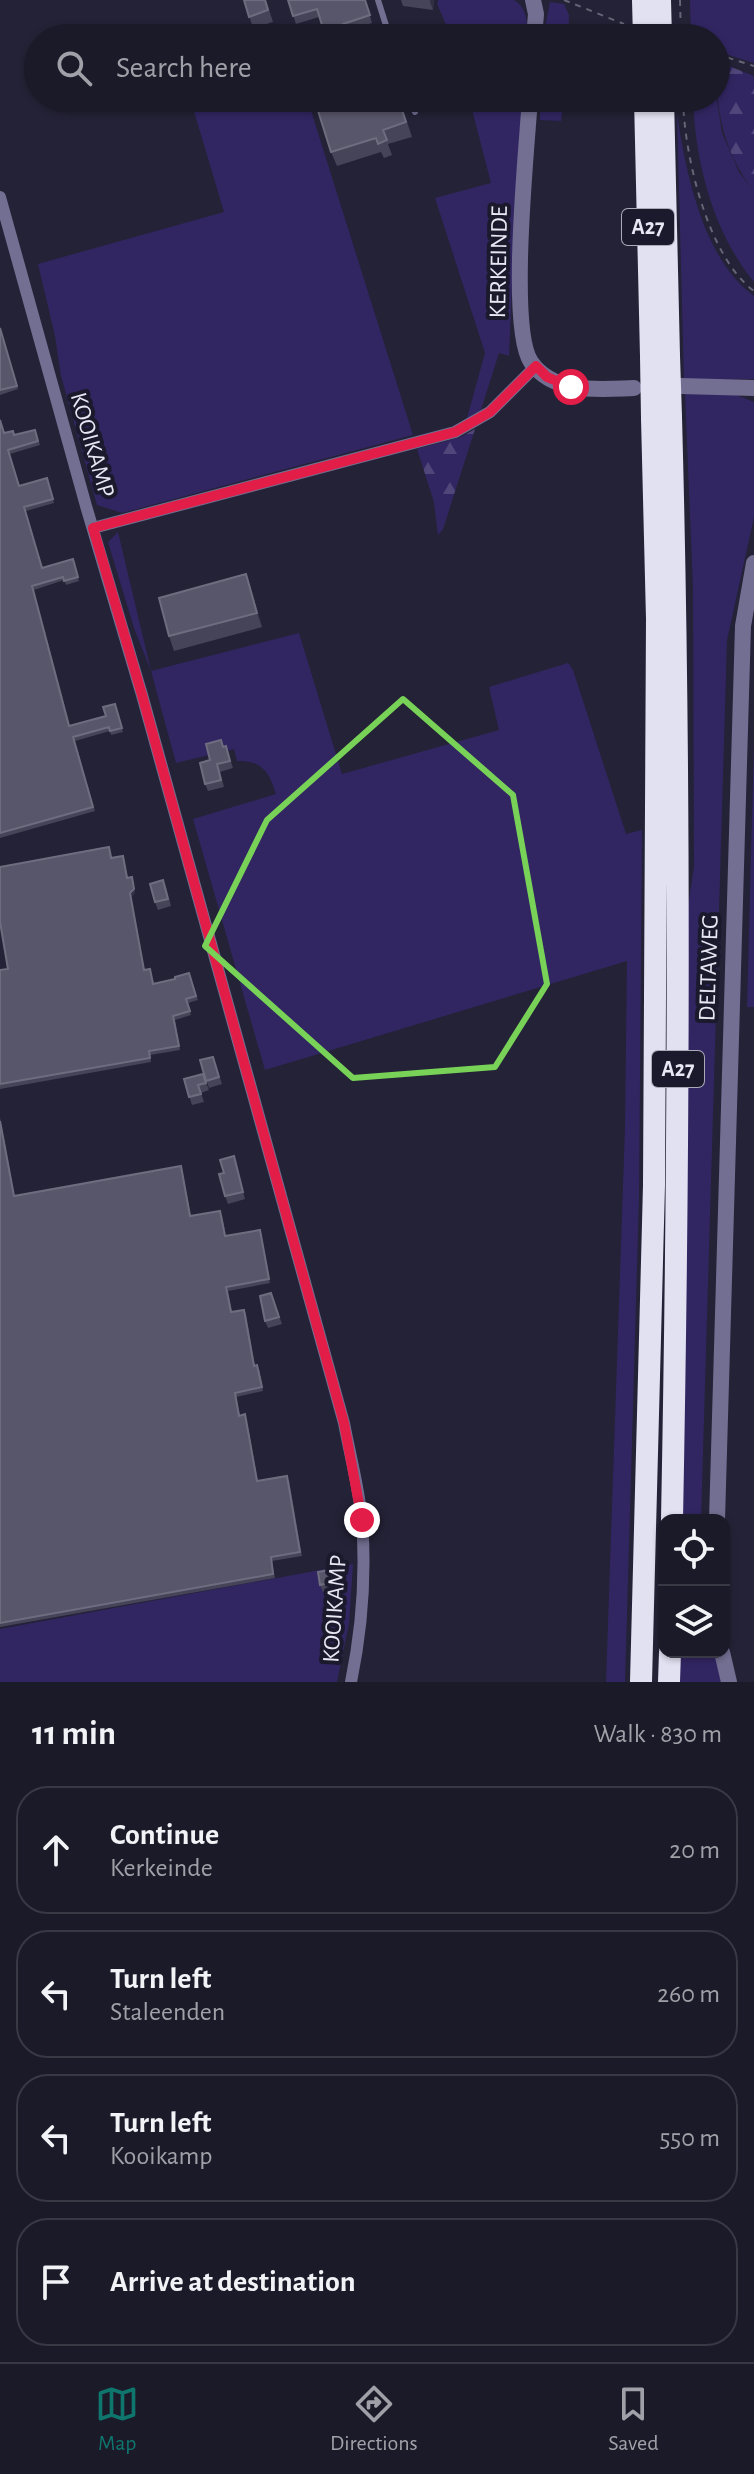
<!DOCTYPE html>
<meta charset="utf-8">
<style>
body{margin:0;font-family:"Alegreya Sans",sans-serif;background:#282734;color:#f1f3f6}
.controls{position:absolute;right:24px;bottom:24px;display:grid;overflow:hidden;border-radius:16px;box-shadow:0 2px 6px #0004}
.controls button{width:72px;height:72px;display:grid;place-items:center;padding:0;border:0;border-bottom:2px solid #393845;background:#1b1a28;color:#f1f3f6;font:40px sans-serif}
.stop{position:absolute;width:24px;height:24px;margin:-18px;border:6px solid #e11d48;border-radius:50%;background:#fff}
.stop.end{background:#e11d48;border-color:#fff;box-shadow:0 2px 8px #0008}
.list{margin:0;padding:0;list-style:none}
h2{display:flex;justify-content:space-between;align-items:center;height:104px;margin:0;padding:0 32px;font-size:34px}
h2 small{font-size:26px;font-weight:400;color:#a0a1a8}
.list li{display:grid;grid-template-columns:52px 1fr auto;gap:24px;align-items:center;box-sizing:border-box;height:128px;margin:0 16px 16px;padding:0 16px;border:2px solid #393845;border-radius:32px}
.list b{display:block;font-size:30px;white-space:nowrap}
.list p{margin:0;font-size:26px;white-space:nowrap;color:#a0a1a8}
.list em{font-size:26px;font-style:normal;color:#a0a1a8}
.icon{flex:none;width:44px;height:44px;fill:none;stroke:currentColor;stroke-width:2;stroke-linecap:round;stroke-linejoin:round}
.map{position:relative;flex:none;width:754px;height:1682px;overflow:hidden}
.search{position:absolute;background:#1b1a28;box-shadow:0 2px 6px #0004;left:24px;right:24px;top:24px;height:88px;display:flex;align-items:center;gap:20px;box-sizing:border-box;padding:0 28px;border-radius:44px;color:#a0a1a8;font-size:30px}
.sheet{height:680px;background:#1b1a28}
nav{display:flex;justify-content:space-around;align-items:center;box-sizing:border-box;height:112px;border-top:2px solid #393845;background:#1b1a28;font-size:22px;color:#a0a1a8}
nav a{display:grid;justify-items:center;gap:4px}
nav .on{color:#0f766e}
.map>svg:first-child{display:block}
.grass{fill:#322662}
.forest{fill:url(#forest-firs)}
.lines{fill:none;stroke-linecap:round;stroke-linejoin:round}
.path{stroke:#666576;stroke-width:2;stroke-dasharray:6 6;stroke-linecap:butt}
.service{stroke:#726f92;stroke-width:6}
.minor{stroke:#726f92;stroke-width:12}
.tertiary{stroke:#726f92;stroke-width:16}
.motorway{stroke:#e2e1f2;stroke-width:22}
.motorway-bridge{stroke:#e2e1f2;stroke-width:22}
.wall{fill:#464459}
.shaded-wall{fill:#312f44}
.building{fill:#58566a;stroke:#6e6d7f;stroke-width:2}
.route{stroke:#e11d48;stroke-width:10}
.marked{fill:none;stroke:#78d258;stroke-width:6;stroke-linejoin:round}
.labels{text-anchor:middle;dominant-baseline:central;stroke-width:8;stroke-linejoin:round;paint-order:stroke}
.shield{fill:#1b192c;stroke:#aaaab9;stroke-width:2}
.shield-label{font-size:22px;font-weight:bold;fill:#e8e8f5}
.street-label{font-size:24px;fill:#e8e8f5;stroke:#1b192c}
</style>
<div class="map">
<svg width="754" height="1682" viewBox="0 0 754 1682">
<defs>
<pattern id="forest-firs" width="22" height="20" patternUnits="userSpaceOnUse" patternTransform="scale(2)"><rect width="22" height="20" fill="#322662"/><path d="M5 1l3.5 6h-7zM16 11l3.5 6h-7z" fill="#504679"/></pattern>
</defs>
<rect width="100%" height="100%" fill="#242236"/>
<!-- grass -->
<path class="grass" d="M438 0H514C527 7 528 24 527 38H452L437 4Z
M690 0H754V63L716 51V38H691Z
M550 2 564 4 569 15 568 38H543Z
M716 94 722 133 739 172 754 191V282C713 232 695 162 693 98H716Z
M190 98H307L413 435 122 513 97 505 61 376 55 336 38 264 224 212Z
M469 98H523L515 213 509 356 499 353 480 413 467 418 485 353 435 198 491 183Z
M540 98H564L561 121 540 120Z
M677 114C686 173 703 259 754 296V379L684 380Z
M685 394H734L754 402V517L727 640 701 1520H677L688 906 694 867 693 587Z
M118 532 151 671 299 633 342 774 499 730 489 687 568 663 573 670 626 834 642 830 639 1198 625 1682H606L625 1128 627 961 265 1070 193 819 276 794C269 772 262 760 237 761L234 749 176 763 151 671 134 628 108 542Z
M754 743V1007H747Z
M353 1564 349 1623 337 1682H0V1629Z
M675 1652H715L723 1682H674Z"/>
<!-- forest -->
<path class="forest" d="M716 61 754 76V191C723 151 716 111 716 61Z
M475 429 443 529 438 535 434 502 417 449 461 437Z"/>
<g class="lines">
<!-- path -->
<path class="path" d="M564 0 624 24
M680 0 681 38
M716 54 754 66
M683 98C684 154 707 256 754 291"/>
<!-- service -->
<path class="service" d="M378 0 390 38
M410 98 415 112"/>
<!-- minor -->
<path class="minor" d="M0 197 86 506 142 695 344 1423C350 1455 359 1488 362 1521 366 1575 362 1629 351 1682
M93 528 455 432 490 412 536 366"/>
<!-- tertiary -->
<path class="tertiary" d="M533 0 536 14 534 38
M530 98C527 146 508 328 531 362 554 395 600 389 634 388
M681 386 754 388
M717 1520 743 626 754 563
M722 1652 729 1682"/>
<!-- motorway -->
<path class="motorway" d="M643 0 644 38
M660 0 661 38
M645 98 651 356
M663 98 669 356
M671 417C681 785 679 1152 672 1520
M641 1682 654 1185 657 619 652 418
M669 1682 670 1652"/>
<!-- motorway-bridge -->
<path class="motorway-bridge" d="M651 356 652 418
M669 356 671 417"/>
</g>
<!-- wall -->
<path class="wall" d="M244 0H266L273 22 253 28Z
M288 0H365L372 23 346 31 319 17 296 24Z
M401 0H434L433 10 403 6Z
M399 98 412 137 388 144 392 155 384 158 381 152 337 166 331 152Z
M0 328 18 389 0 395Z
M0 419 4 433 14 435 35 430 40 445 10 454 19 486 47 478 54 503 26 511 42 568 73 559 79 581 66 585 64 580 34 590 70 726 106 716 115 704 123 732 111 735 110 731 75 741 95 811 0 838Z
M246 574 262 627 174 651 169 636Z
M226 746 233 768 220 772 224 787 208 791 205 784 210 760 223 747Z
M111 851 112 858 123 856 128 878 133 881 135 893 131 897 144 970 150 969 154 983 175 979 189 973 198 1000 188 1003 191 1015 175 1020 180 1050 150 1055 151 1062 0 1089V970L8 969Z
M166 887 171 906 158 910 155 902Z
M213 1057 222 1084 209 1088 200 1060Z
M203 1074 209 1090 201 1093 204 1102 192 1105 184 1079Z
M0 1117 14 1196 181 1166 191 1216 222 1215 226 1236 260 1230 270 1283 228 1291 232 1312 244 1310 246 1314 255 1366 259 1369 263 1391 236 1397 240 1415 245 1414 246 1418 258 1481 289 1480 302 1556 272 1561 275 1578 0 1627Z
M236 1164 245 1199 228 1204 225 1196 224 1173Z
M271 1293 282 1324 268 1328 265 1321Z
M339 1568 344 1588 323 1592 320 1585Z"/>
<!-- shaded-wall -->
<path class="shaded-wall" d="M430 0H434L433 10 430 2Z
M246 574 251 589 262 627 257 613Z
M132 877 135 893 131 897 145 974 130 893Z"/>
<!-- building -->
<path class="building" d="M244 0H265L268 10 249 17Z
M288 0H365L370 15 343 24 348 38H326L317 9 293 16Z
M314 98H398L406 122 383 130 387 140 378 144 376 138 331 152Z
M0 328 17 386 0 390Z
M0 420 4 433 13 431 14 435 35 430 38 441 8 450 19 486 47 478 53 499 24 507 42 568 73 559 78 577 64 581 63 577 32 586 69 726 106 716 103 707 115 704 122 728 110 731 109 727 73 737 93 807 0 833Z
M246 574 257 613 169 636 159 598Z
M221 740 223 747 226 746 230 761 217 764 221 780 205 784 200 763 210 760 206 744Z
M109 847 111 858 123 856 127 878 132 877 134 889 130 893 144 970 150 969 153 984 175 979V977L189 973 196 996 186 999 190 1011 173 1016 179 1046 149 1051 150 1058 0 1084V970L8 969 0 922V867Z
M163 880 168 899 155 902 150 884Z
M213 1057 219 1077 206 1081 200 1060Z
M203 1074 206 1083 198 1085 201 1094 189 1097 184 1079Z
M0 1121 14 1196 181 1166 190 1216 220 1211 225 1236 260 1230 269 1279 226 1287 231 1312 244 1310 254 1366 257 1365 262 1387 235 1393 239 1416 245 1414 257 1481 287 1476 300 1552 271 1557 273 1574 0 1623Z
M234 1156 243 1192 225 1196 219 1174 224 1173 220 1160Z
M271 1293 279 1317 265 1321 260 1296Z
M339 1568 342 1580 320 1585 318 1572Z"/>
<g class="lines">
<!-- route -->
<path class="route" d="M362 1520 344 1423 142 695 93 528 455 432 490 412 536 366 547 377 571 387"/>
</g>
<!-- marked area -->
<path class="marked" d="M403 699 513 795 547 984 495 1067 353 1078 205 946 267 820Z"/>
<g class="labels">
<!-- shield labels -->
<g class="shield">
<rect x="622" y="209" width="52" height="36" rx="6"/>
<rect x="652" y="1051" width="52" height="36" rx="6"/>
</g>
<g class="shield-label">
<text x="648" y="227">A27</text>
<text x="678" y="1069">A27</text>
</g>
<!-- street labels -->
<g class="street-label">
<text transform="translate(499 262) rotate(-89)">KERKEINDE</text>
<text transform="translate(92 445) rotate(74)">KOOIKAMP</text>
<text transform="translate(709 968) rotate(-88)">DELTAWEG</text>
<text transform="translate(335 1609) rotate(-86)">KOOIKAMP</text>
</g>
</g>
</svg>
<div class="controls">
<button><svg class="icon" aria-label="locate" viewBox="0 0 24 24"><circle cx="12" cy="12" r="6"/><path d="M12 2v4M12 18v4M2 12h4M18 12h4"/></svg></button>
<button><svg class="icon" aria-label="layers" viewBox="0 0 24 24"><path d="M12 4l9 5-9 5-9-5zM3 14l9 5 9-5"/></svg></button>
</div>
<div class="stop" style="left:571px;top:387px"></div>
<div class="stop end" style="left:362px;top:1520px"></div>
<div class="search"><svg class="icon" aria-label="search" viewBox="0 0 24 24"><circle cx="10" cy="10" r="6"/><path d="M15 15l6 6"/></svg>Search here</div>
</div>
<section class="sheet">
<h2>11 min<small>Walk · 830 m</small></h2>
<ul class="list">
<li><svg class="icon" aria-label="ahead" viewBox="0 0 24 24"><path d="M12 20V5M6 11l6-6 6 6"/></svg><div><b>Continue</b><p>Kerkeinde</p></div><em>20 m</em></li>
<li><svg class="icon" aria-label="left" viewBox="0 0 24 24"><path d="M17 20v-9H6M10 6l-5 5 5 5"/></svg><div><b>Turn left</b><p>Staleenden</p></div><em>260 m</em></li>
<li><svg class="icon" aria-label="left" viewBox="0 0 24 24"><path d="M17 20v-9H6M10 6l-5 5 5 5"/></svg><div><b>Turn left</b><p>Kooikamp</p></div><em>550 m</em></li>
<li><svg class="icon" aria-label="arrive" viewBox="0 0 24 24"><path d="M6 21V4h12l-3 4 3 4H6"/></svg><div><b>Arrive at destination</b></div></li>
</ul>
</section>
<nav>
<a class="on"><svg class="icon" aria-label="map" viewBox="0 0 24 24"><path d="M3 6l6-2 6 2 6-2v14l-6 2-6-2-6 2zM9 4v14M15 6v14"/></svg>Map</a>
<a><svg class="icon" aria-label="directions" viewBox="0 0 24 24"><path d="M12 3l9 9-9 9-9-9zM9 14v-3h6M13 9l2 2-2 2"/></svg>Directions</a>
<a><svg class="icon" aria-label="saved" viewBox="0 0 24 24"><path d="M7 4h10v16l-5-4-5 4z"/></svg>Saved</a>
</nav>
